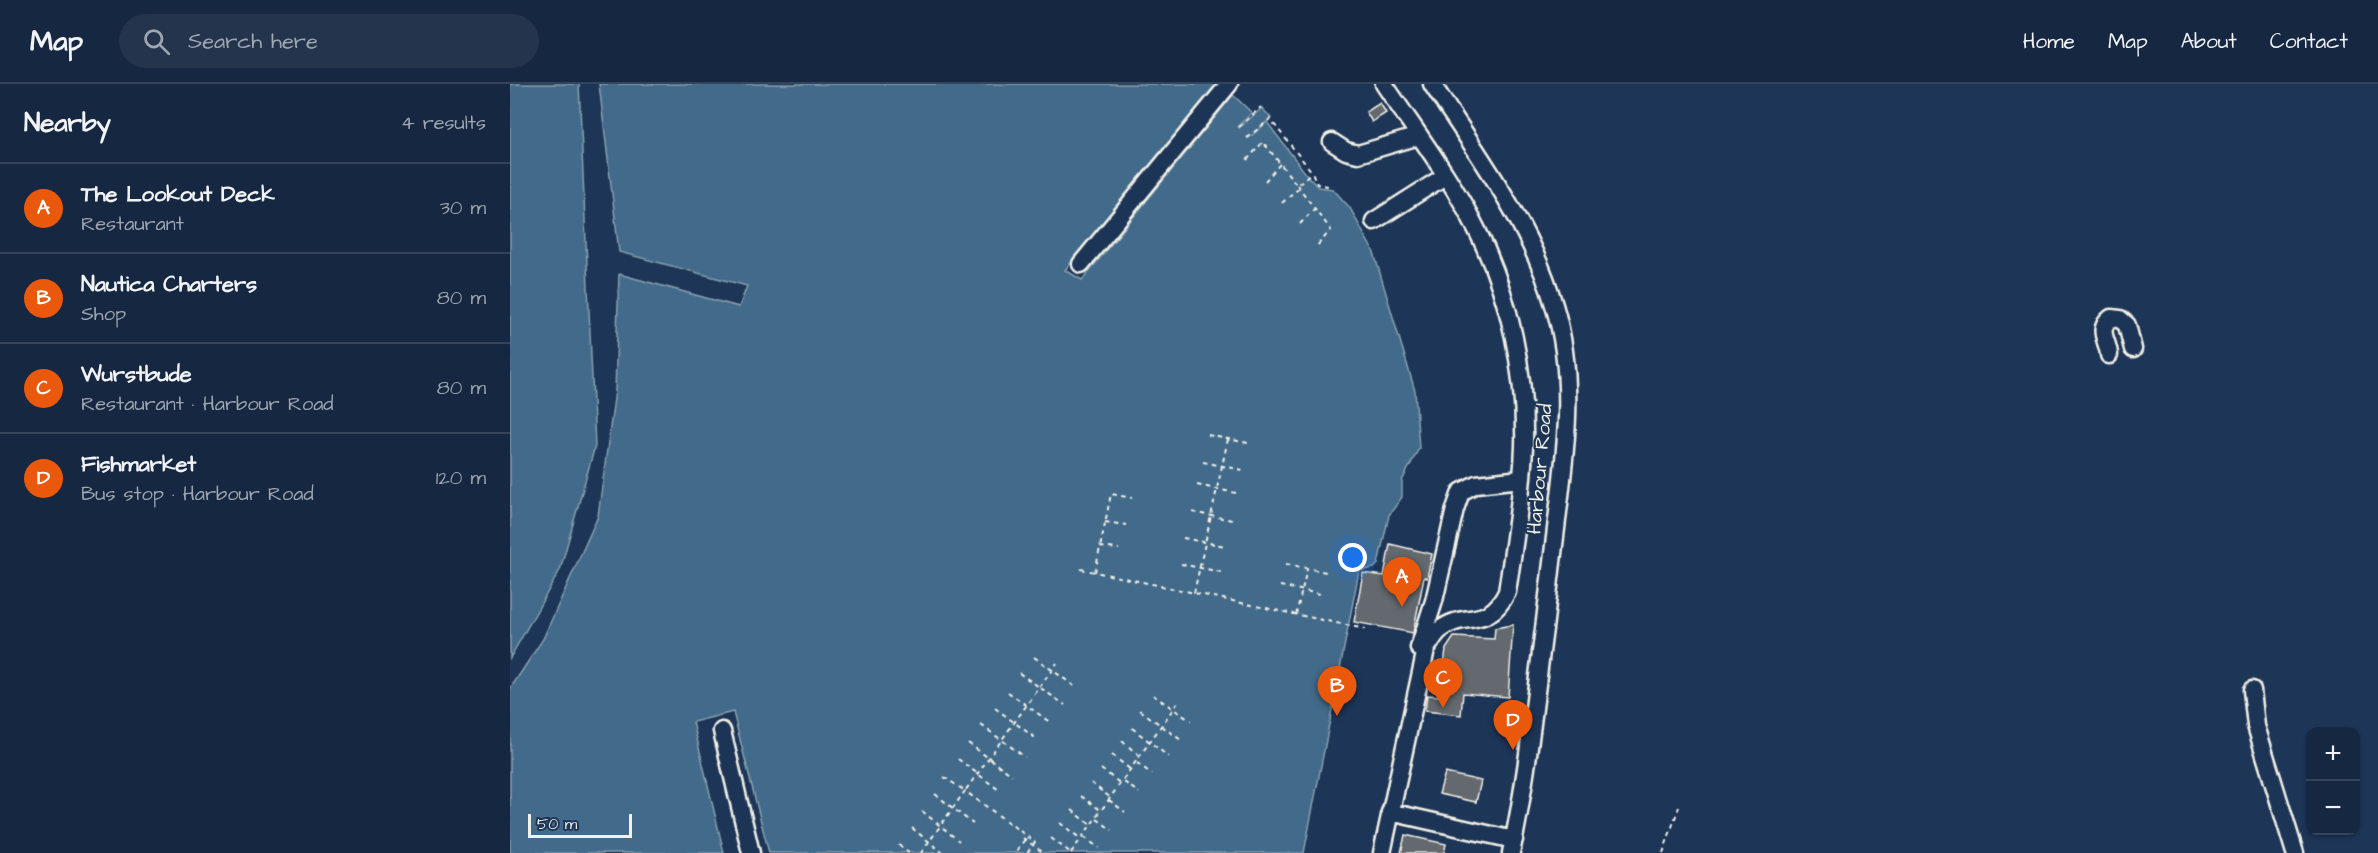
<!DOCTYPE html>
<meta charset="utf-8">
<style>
body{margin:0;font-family:"Architects Daughter",sans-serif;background:#23344c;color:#f1f3f6}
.controls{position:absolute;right:18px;bottom:18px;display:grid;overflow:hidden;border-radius:12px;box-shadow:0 2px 4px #0004}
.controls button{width:54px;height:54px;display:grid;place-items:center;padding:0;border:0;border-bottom:2px solid #35445a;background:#162841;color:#f1f3f6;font:30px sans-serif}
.scale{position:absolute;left:18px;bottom:15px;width:104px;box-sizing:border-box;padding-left:6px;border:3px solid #f4f1e8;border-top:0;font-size:16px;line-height:21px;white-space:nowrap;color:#f4f1e8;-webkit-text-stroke:4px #1d3557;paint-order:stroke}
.you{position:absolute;left:843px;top:474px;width:21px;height:21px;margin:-15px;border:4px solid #fff;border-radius:50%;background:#1a73e8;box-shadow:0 0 0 9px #1a73e833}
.badge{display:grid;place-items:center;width:39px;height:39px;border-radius:50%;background:#ea580c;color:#fff;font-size:20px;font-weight:700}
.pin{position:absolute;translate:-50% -50px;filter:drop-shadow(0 2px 3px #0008)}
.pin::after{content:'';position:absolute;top:32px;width:21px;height:18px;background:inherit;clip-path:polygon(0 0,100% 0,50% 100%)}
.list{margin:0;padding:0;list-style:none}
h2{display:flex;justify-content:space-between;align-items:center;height:78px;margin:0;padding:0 24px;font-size:26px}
h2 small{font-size:20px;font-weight:400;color:#9ea6b1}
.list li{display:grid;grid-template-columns:39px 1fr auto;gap:18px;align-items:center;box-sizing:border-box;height:90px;padding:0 24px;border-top:2px solid #35445a}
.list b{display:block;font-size:22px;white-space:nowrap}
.list p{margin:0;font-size:20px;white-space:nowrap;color:#9ea6b1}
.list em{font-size:20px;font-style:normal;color:#9ea6b1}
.icon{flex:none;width:33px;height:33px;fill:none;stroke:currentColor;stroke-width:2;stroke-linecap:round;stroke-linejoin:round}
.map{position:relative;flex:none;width:1868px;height:769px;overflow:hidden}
header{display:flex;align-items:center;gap:36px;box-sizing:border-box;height:84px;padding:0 30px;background:#162841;border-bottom:2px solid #35445a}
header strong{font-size:28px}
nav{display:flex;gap:33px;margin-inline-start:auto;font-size:21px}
.search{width:420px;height:54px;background:#23344c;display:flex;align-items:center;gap:15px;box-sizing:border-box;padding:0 21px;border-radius:33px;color:#9ea6b1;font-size:22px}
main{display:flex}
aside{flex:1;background:#162841}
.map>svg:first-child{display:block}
.water{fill:#426b8a;stroke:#89a1b0;stroke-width:1.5}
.building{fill:#63696e;stroke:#f4f1e8;stroke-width:1.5}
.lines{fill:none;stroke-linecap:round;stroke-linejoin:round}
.minor-casing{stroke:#f4f1e8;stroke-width:21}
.path{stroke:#f4f1e8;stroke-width:2;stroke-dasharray:4.5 4.5;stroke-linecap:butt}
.minor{stroke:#1d3557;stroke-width:16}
.labels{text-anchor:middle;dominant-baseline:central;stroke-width:4.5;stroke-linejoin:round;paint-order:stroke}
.street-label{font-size:20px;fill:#f4f1e8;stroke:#1d3557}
</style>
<header>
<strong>Map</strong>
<div class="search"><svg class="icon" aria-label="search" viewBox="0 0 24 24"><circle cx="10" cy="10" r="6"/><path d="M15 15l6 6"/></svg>Search here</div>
<nav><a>Home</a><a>Map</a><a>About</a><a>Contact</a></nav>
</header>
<main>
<aside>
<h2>Nearby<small>4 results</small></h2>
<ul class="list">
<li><span class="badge">A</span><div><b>The Lookout Deck</b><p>Restaurant</p></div><em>30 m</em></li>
<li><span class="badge">B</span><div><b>Nautica Charters</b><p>Shop</p></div><em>80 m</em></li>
<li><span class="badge">C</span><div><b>Wurstbude</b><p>Restaurant · Harbour Road</p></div><em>80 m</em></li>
<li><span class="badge">D</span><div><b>Fishmarket</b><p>Bus stop · Harbour Road</p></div><em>120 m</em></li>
</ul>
</aside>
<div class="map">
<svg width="1868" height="769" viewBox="0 0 1868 769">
<rect width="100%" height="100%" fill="#1d3557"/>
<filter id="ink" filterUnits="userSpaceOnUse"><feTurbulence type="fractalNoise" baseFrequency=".0167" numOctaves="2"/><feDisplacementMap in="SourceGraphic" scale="12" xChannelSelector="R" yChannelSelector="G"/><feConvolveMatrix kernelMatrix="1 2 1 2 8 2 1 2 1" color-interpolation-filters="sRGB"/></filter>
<g filter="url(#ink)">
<!-- water -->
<path class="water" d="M0 0H69L85 362 50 486 0 574Z
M89 0H707L555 186 572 196 723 11 742 29 728 42 729 44 752 24 761 34 738 55 757 38 800 95 808 103 823 105 840 124 864 169 905 307 909 364 892 397V413L879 431 868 480 864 484 849 487 794 769H259L223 628 183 638 214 769H0V605L33 555 88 432 105 307 109 190 229 223 237 202 109 168Z"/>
<!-- building -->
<path class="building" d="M870 19 876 29 862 38 856 28Z
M880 460 922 470 917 494 914 493 903 549 844 538 853 489 874 492Z
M1003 541 998 613 953 609 951 631 915 627 917 611 930 612 936 565 944 553 984 555 985 544Z
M935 689 971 697 966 718 929 710Z
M895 751 936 760 934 769H891Z"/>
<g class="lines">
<defs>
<path id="minor" d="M922 0C968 71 1020 139 1044 221 1065 289 1057 359 1048 428 1043 467 1039 506 1034 545 1024 620 1017 695 1001 769
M822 58 836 67 848 70 909 52
M864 137 935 92
M571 180 719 0
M1599 271C1598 256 1586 246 1601 234L1610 235 1617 241 1623 265
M909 564 924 517 945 425 951 408 966 400 1011 395
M1742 606 1746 642 1785 769
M212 647 241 769
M880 728 1004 756
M872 769 916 565C921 558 924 551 930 546 954 526 978 547 997 508 1004 461 1012 411 1014 363 1016 289 1000 213 967 146 942 95 906 48 874 0"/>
</defs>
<!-- minor casing -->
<use href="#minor" class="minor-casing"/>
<!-- path -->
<path class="path" d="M729 43 751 23
M737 54 760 35 802 88 807 100 818 102
M737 76 753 58 787 101 802 88
M755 97 770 80
M787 101 821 146 806 163
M772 119 789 103
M790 140 805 124
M698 351 738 359
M693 378 733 386
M687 401 726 409
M682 428 722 436
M595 438 616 441
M673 454 715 462
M590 463 609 465
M671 480 711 488
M776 480 816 488
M571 485 855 545
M585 488 601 410 622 414
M770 502 810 510
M684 509 718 355
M786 531 797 485
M524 573 567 604
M509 589 555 621
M498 608 541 639
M643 611 681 637
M485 624 528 656
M630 626 671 656
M471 641 515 673
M622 644 659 673
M612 657 631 673
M458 659 502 691
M602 671 621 686
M448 675 489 706
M627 679 642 690
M591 685 611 700
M434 693 455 707 547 579
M614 698 629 709
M581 699 601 714
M425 710 463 740
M571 712 592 727
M599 716 615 728
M562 726 581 741
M412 727 449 757
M587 735 602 746
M550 739 571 755
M402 744 433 769
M574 753 589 764
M513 754 534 769
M541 754 561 769
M389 761 399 769
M507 767 515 755
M411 769 455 707 525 758 517 769
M561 769 668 618
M1153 769 1169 723"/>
<!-- minor -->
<use href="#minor" class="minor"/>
</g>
</g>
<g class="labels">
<!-- street labels -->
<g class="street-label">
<text transform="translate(1030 385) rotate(-85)">Harbour Road</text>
</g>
</g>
</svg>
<div class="controls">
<button>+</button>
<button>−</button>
</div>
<div class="scale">50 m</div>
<div class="you"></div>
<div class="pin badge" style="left:892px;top:523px">A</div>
<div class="pin badge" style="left:827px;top:632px">B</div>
<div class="pin badge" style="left:933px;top:624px">C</div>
<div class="pin badge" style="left:1003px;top:666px">D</div>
</div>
</main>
